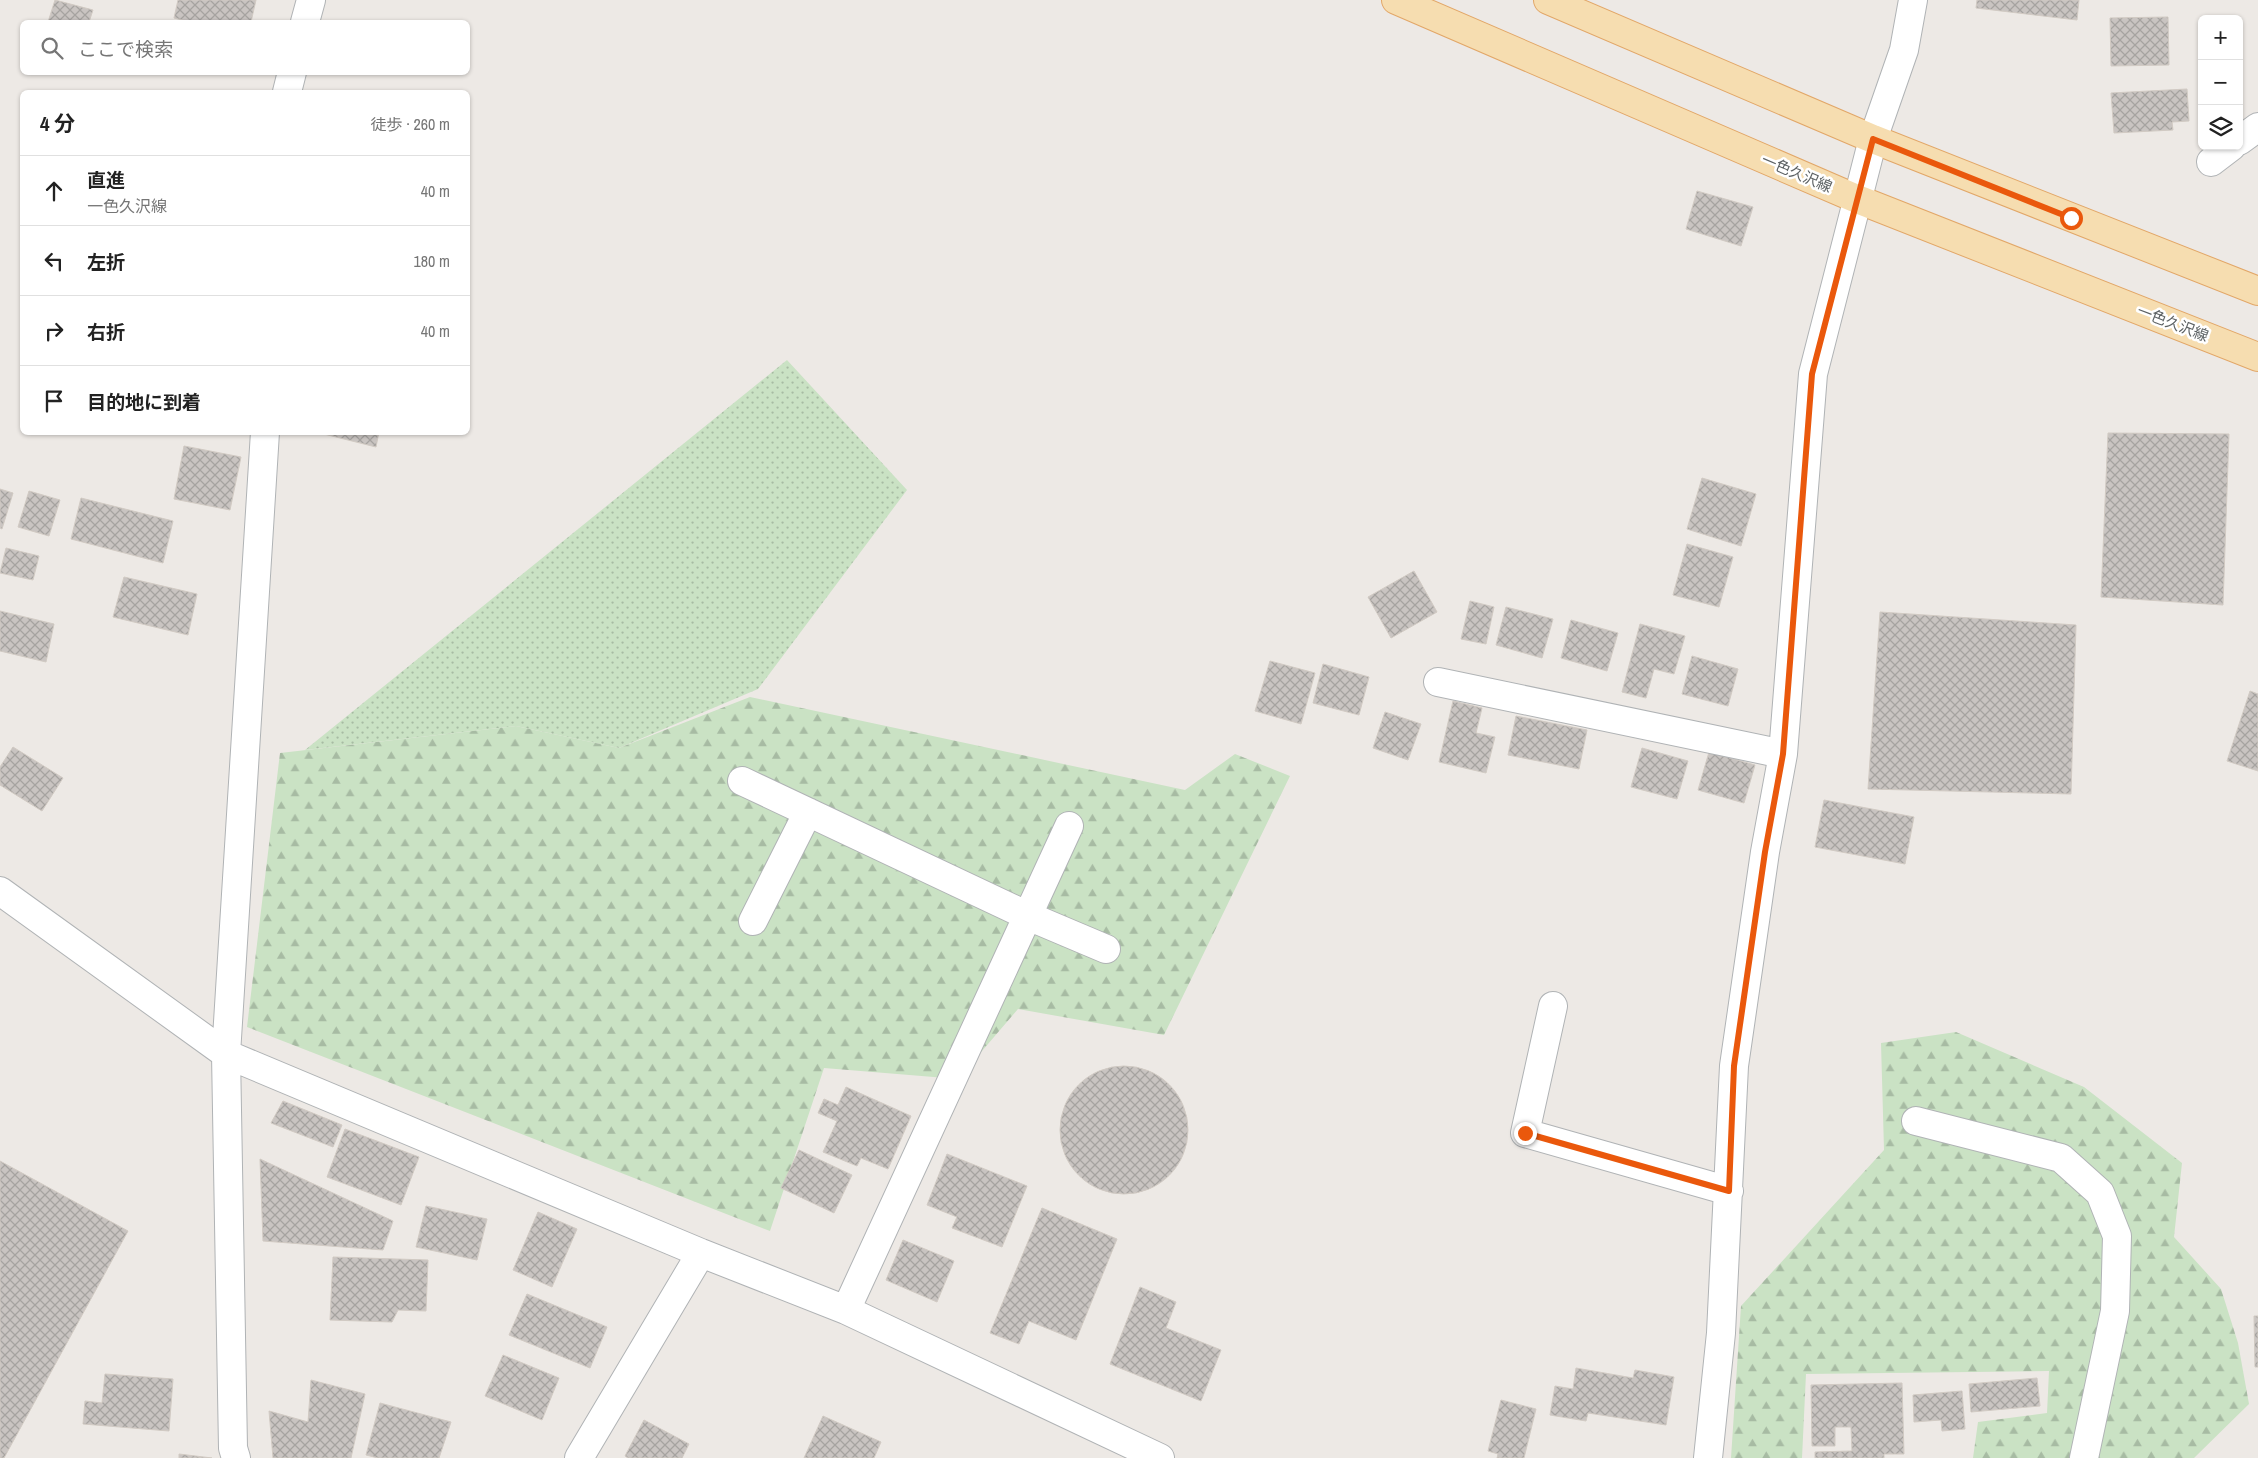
<!DOCTYPE html>
<html lang="ja">
<meta charset="utf-8">
<style>
body{margin:0;font-family:"Archivo Narrow","Noto Sans JP",sans-serif;background:#f6f6f6;color:#222}
.controls{position:absolute;right:15px;top:15px;display:grid;overflow:hidden;border-radius:8px;box-shadow:0 1px 4px #0004}
.controls button{width:45px;height:45px;display:grid;place-items:center;padding:0;border:0;border-bottom:1px solid #e0e0e0;background:#fff;color:#222;font:25px sans-serif}
.stop{position:absolute;width:15px;height:15px;margin:-11px;border:4px solid #ea580c;border-radius:50%;background:#fff}
.stop.end{background:#ea580c;border-color:#fff;box-shadow:0 1px 5px #0008}
.list{margin:0;padding:0;list-style:none}
h2{display:flex;justify-content:space-between;align-items:center;height:65px;margin:0;padding:0 20px;font-size:21px}
h2 small{font-size:16px;font-weight:400;color:#767676}
.list li{display:grid;grid-template-columns:32px 1fr auto;gap:15px;align-items:center;box-sizing:border-box;height:70px;padding:0 20px;border-top:1px solid #e0e0e0}
.list b{display:block;font-size:19px;white-space:nowrap}
.list p{margin:0;font-size:16px;white-space:nowrap;color:#767676}
.list em{font-size:16px;font-style:normal;color:#767676}
.icon{flex:none;width:28px;height:28px;fill:none;stroke:currentColor;stroke-width:2;stroke-linecap:round;stroke-linejoin:round}
.map{position:relative;flex:none;width:2258px;height:1458px;overflow:hidden}
.search{position:absolute;background:#fff;box-shadow:0 1px 4px #0004;left:20px;top:20px;width:450px;height:55px;display:flex;align-items:center;gap:12px;box-sizing:border-box;padding:0 18px;border-radius:8px;color:#767676;font-size:19px}
.panel{position:absolute;background:#fff;box-shadow:0 1px 4px #0004;left:20px;top:90px;width:450px;height:345px;border-radius:8px}
.map>svg:first-child{display:block}
.grass{fill:url(#grass-dots)}
.forest{fill:url(#forest-firs)}
.building{fill:url(#building-cross-hatch);stroke:#d1cac3}
.lines{fill:none;stroke-linecap:round;stroke-linejoin:round}
.minor-casing{stroke:#b0b3b5;stroke-width:30}
.primary-casing{stroke:#e2a768;stroke-width:30}
.minor{stroke:#fff;stroke-width:28}
.primary{stroke:#f6ddb0;stroke-width:28}
.route{stroke:#ea580c;stroke-width:6}
.labels{text-anchor:middle;dominant-baseline:central;stroke-width:5;stroke-linejoin:round;paint-order:stroke}
.street-label{font-size:15px;fill:#5c6163;stroke:#fff}
</style>
<div class="map">
<svg width="2258" height="1458" viewBox="0 0 2258 1458">
<defs>
<pattern id="grass-dots" width="8" height="8" patternUnits="userSpaceOnUse" patternTransform="scale(1.25)"><rect width="8" height="8" fill="#cae2c4"/><path d="M2 2h.1M6 6h.1" fill="none" stroke="#a7bba3" stroke-width="1.8" stroke-linecap="round"/></pattern>
<pattern id="forest-firs" width="22" height="20" patternUnits="userSpaceOnUse" patternTransform="scale(1.25)"><rect width="22" height="20" fill="#cae2c4"/><path d="M5 1l3.5 6h-7zM16 11l3.5 6h-7z" fill="#a7bba3"/></pattern>
<pattern id="building-cross-hatch" width="8" height="8" patternUnits="userSpaceOnUse" patternTransform="scale(1.25)"><rect width="8" height="8" fill="#c9c4c1"/><path d="M0 0l8 8M0 8l8-8" fill="none" stroke="#a6a3a0"/></pattern>
</defs>
<rect width="100%" height="100%" fill="#ede9e5"/>
<!-- grass -->
<path class="grass" d="M787 360 907 490 758 689 619 748 516 726 305 750Z"/>
<!-- forest -->
<path class="forest" d="M750 697 1185 790 1235 754 1290 776 1164 1035 1018 1009 958 1079 824 1068 770 1231 247 1027 280 753 516 726 619 748Z
M1956 1032 2084 1087 2182 1163 2174 1237 2221 1289 2238 1343 2249 1404 2194 1458H1973L1978 1422 2047 1413 2049 1371 1806 1374 1802 1458H1731L1741 1306 1884 1150 1881 1043Z"/>
<!-- building -->
<path class="building" d="M55 0 93 10 89 22H48Z
M178 0H256L251 22H191L174 18Z
M1977 0H2079L2077 20 1976 8Z
M2168 17 2169 65 2111 66 2110 18Z
M2187 89 2189 121 2172 122 2173 130 2114 133 2111 93Z
M1697 191 1753 207 1741 246 1686 229Z
M316 432H379L376 447Z
M2108 433 2229 434 2223 605 2101 597Z
M184 446 241 457 230 510 174 499Z
M1702 478 1756 494 1741 546 1687 529Z
M0 489 13 493 2 529 0 528Z
M29 491 60 500 49 536 18 527Z
M81 498 173 521 163 563 71 539Z
M1687 544 1733 557 1719 607 1673 595Z
M6 548 39 556 33 580 0 573Z
M1414 571 1437 612 1391 638 1368 597Z
M124 577 197 594 188 635 113 617Z
M1470 601 1494 607 1486 644 1461 639Z
M1506 607 1553 619 1542 658 1496 645Z
M0 611 54 624 46 662 0 651Z
M1880 612 2076 625 2071 794 1868 789Z
M1571 620 1618 633 1607 671 1561 658Z
M1640 624 1685 636 1674 674 1654 669 1646 698 1622 692Z
M1692 656 1738 669 1728 706 1682 694Z
M1270 661 1315 673 1301 724 1255 711Z
M1323 664 1369 677 1359 715 1313 703Z
M2250 691 2258 694V771L2227 761Z
M1453 701 1482 708 1476 733 1495 737 1486 773 1439 762Z
M1385 712 1421 724 1408 760 1373 748Z
M1516 716 1587 730 1579 769 1508 755Z
M13 747 63 778 42 811 0 785V767Z
M1642 748 1688 761 1677 799 1631 787Z
M1709 752 1755 765 1744 803 1698 790Z
M1824 800 1914 817 1905 864 1815 847Z
M1060 1130a64 64 0 1 1 128 0a64 64 0 1 1-128 0Z
M846 1087 911 1116 888 1169 861 1158 857 1166 823 1152 837 1121 818 1113 824 1099 838 1105Z
M283 1101 342 1125 333 1147 271 1123Z
M345 1129 419 1157 401 1205 327 1177Z
M799 1150 852 1175 834 1213 781 1188Z
M947 1154 1027 1186 1002 1247 952 1228 957 1217 927 1205Z
M260 1159 393 1221 383 1250 263 1241Z
M0 1161 128 1231 4 1458H0Z
M426 1206 487 1219 477 1260 416 1247Z
M1042 1208 1117 1239 1076 1340 1029 1321 1019 1344 990 1333Z
M538 1212 577 1229 552 1287 513 1270Z
M903 1240 954 1261 937 1302 886 1280Z
M333 1257 428 1260 426 1311 398 1310 392 1322 330 1320Z
M1140 1287 1176 1302 1166 1328 1221 1350 1201 1401 1110 1364Z
M527 1294 607 1327 590 1368 509 1335Z
M2254 1316H2258V1367H2255Z
M503 1355 559 1378 542 1420 485 1396Z
M1576 1368 1633 1378 1635 1370 1674 1377 1666 1425 1588 1413 1586 1421 1550 1415 1555 1386 1573 1389Z
M105 1374 173 1379 169 1431 83 1424 85 1401 102 1403Z
M2037 1378 2040 1406 1971 1412 1969 1384Z
M311 1380 365 1394 351 1458H273L269 1411 308 1422Z
M1902 1383 1904 1454H1884V1458H1815V1452L1852 1451 1851 1427H1835V1446H1812L1811 1385Z
M1962 1391 1965 1429 1942 1431 1941 1420 1914 1422 1913 1395Z
M1501 1400 1536 1409 1524 1458H1497L1498 1454 1488 1451Z
M380 1403 451 1422 439 1458H378L366 1455Z
M823 1416 881 1442 874 1458H804Z
M644 1420 689 1444 682 1458H628L625 1456Z
M179 1454 212 1458H179Z"/>
<g class="lines">
<defs>
<path id="minor" d="M305 22 311 0
M287 92 292 72
M2239 141 2258 127
M2211 162 2232 146
M1438 682 1783 754
M742 781 1028 916 1106 949
M0 891 226 1054 701 1253 846 1310 1160 1458
M753 921 808 812
M1553 1006 1525 1133 1729 1191
M1916 1121 2061 1158 2100 1193 2117 1236 2115 1311 2084 1458
M846 1310 1069 826
M236 1458 233 1448 226 1054 265 432
M579 1458 701 1253
M1708 1458 1721 1333 1734 1066 1765 852 1783 754 1813 374 1873 139 1904 50 1913 0"/>
<path id="primary" d="M1396 0 1857 199 2258 357
M1548 0 1873 139 2258 291"/>
</defs>
<!-- minor casing -->
<use href="#minor" class="minor-casing"/>
<!-- primary casing -->
<use href="#primary" class="primary-casing"/>
<!-- minor -->
<use href="#minor" class="minor"/>
<!-- primary -->
<use href="#primary" class="primary"/>
</g>
<g class="lines">
<!-- route -->
<path class="route" d="M1525 1133 1729 1191 1734 1066 1765 852 1783 754 1812 374 1873 139 2071 218"/>
</g>
<g class="labels">
<!-- street labels -->
<g class="street-label">
<text transform="translate(1797 173) rotate(23)">一色久沢線</text>
<text transform="translate(2173 323) rotate(21)">一色久沢線</text>
</g>
</g>
</svg>
<div class="controls">
<button>+</button>
<button>−</button>
<button><svg class="icon" aria-label="layers" viewBox="0 0 24 24"><path d="M12 4l9 5-9 5-9-5zM3 14l9 5 9-5"/></svg></button>
</div>
<div class="stop" style="left:2071px;top:218px"></div>
<div class="stop end" style="left:1525px;top:1133px"></div>
<div class="search"><svg class="icon" aria-label="search" viewBox="0 0 24 24"><circle cx="10" cy="10" r="6"/><path d="M15 15l6 6"/></svg>ここで検索</div>
<section class="panel">
<h2>4 分<small>徒歩 · 260 m</small></h2>
<ul class="list">
<li><svg class="icon" aria-label="ahead" viewBox="0 0 24 24"><path d="M12 20V5M6 11l6-6 6 6"/></svg><div><b>直進</b><p>一色久沢線</p></div><em>40 m</em></li>
<li><svg class="icon" aria-label="left" viewBox="0 0 24 24"><path d="M17 20v-9H6M10 6l-5 5 5 5"/></svg><div><b>左折</b></div><em>180 m</em></li>
<li><svg class="icon" aria-label="right" viewBox="0 0 24 24"><path d="M7 20v-9h11M14 6l5 5-5 5"/></svg><div><b>右折</b></div><em>40 m</em></li>
<li><svg class="icon" aria-label="arrive" viewBox="0 0 24 24"><path d="M6 21V4h12l-3 4 3 4H6"/></svg><div><b>目的地に到着</b></div></li>
</ul>
</section>
</div>
